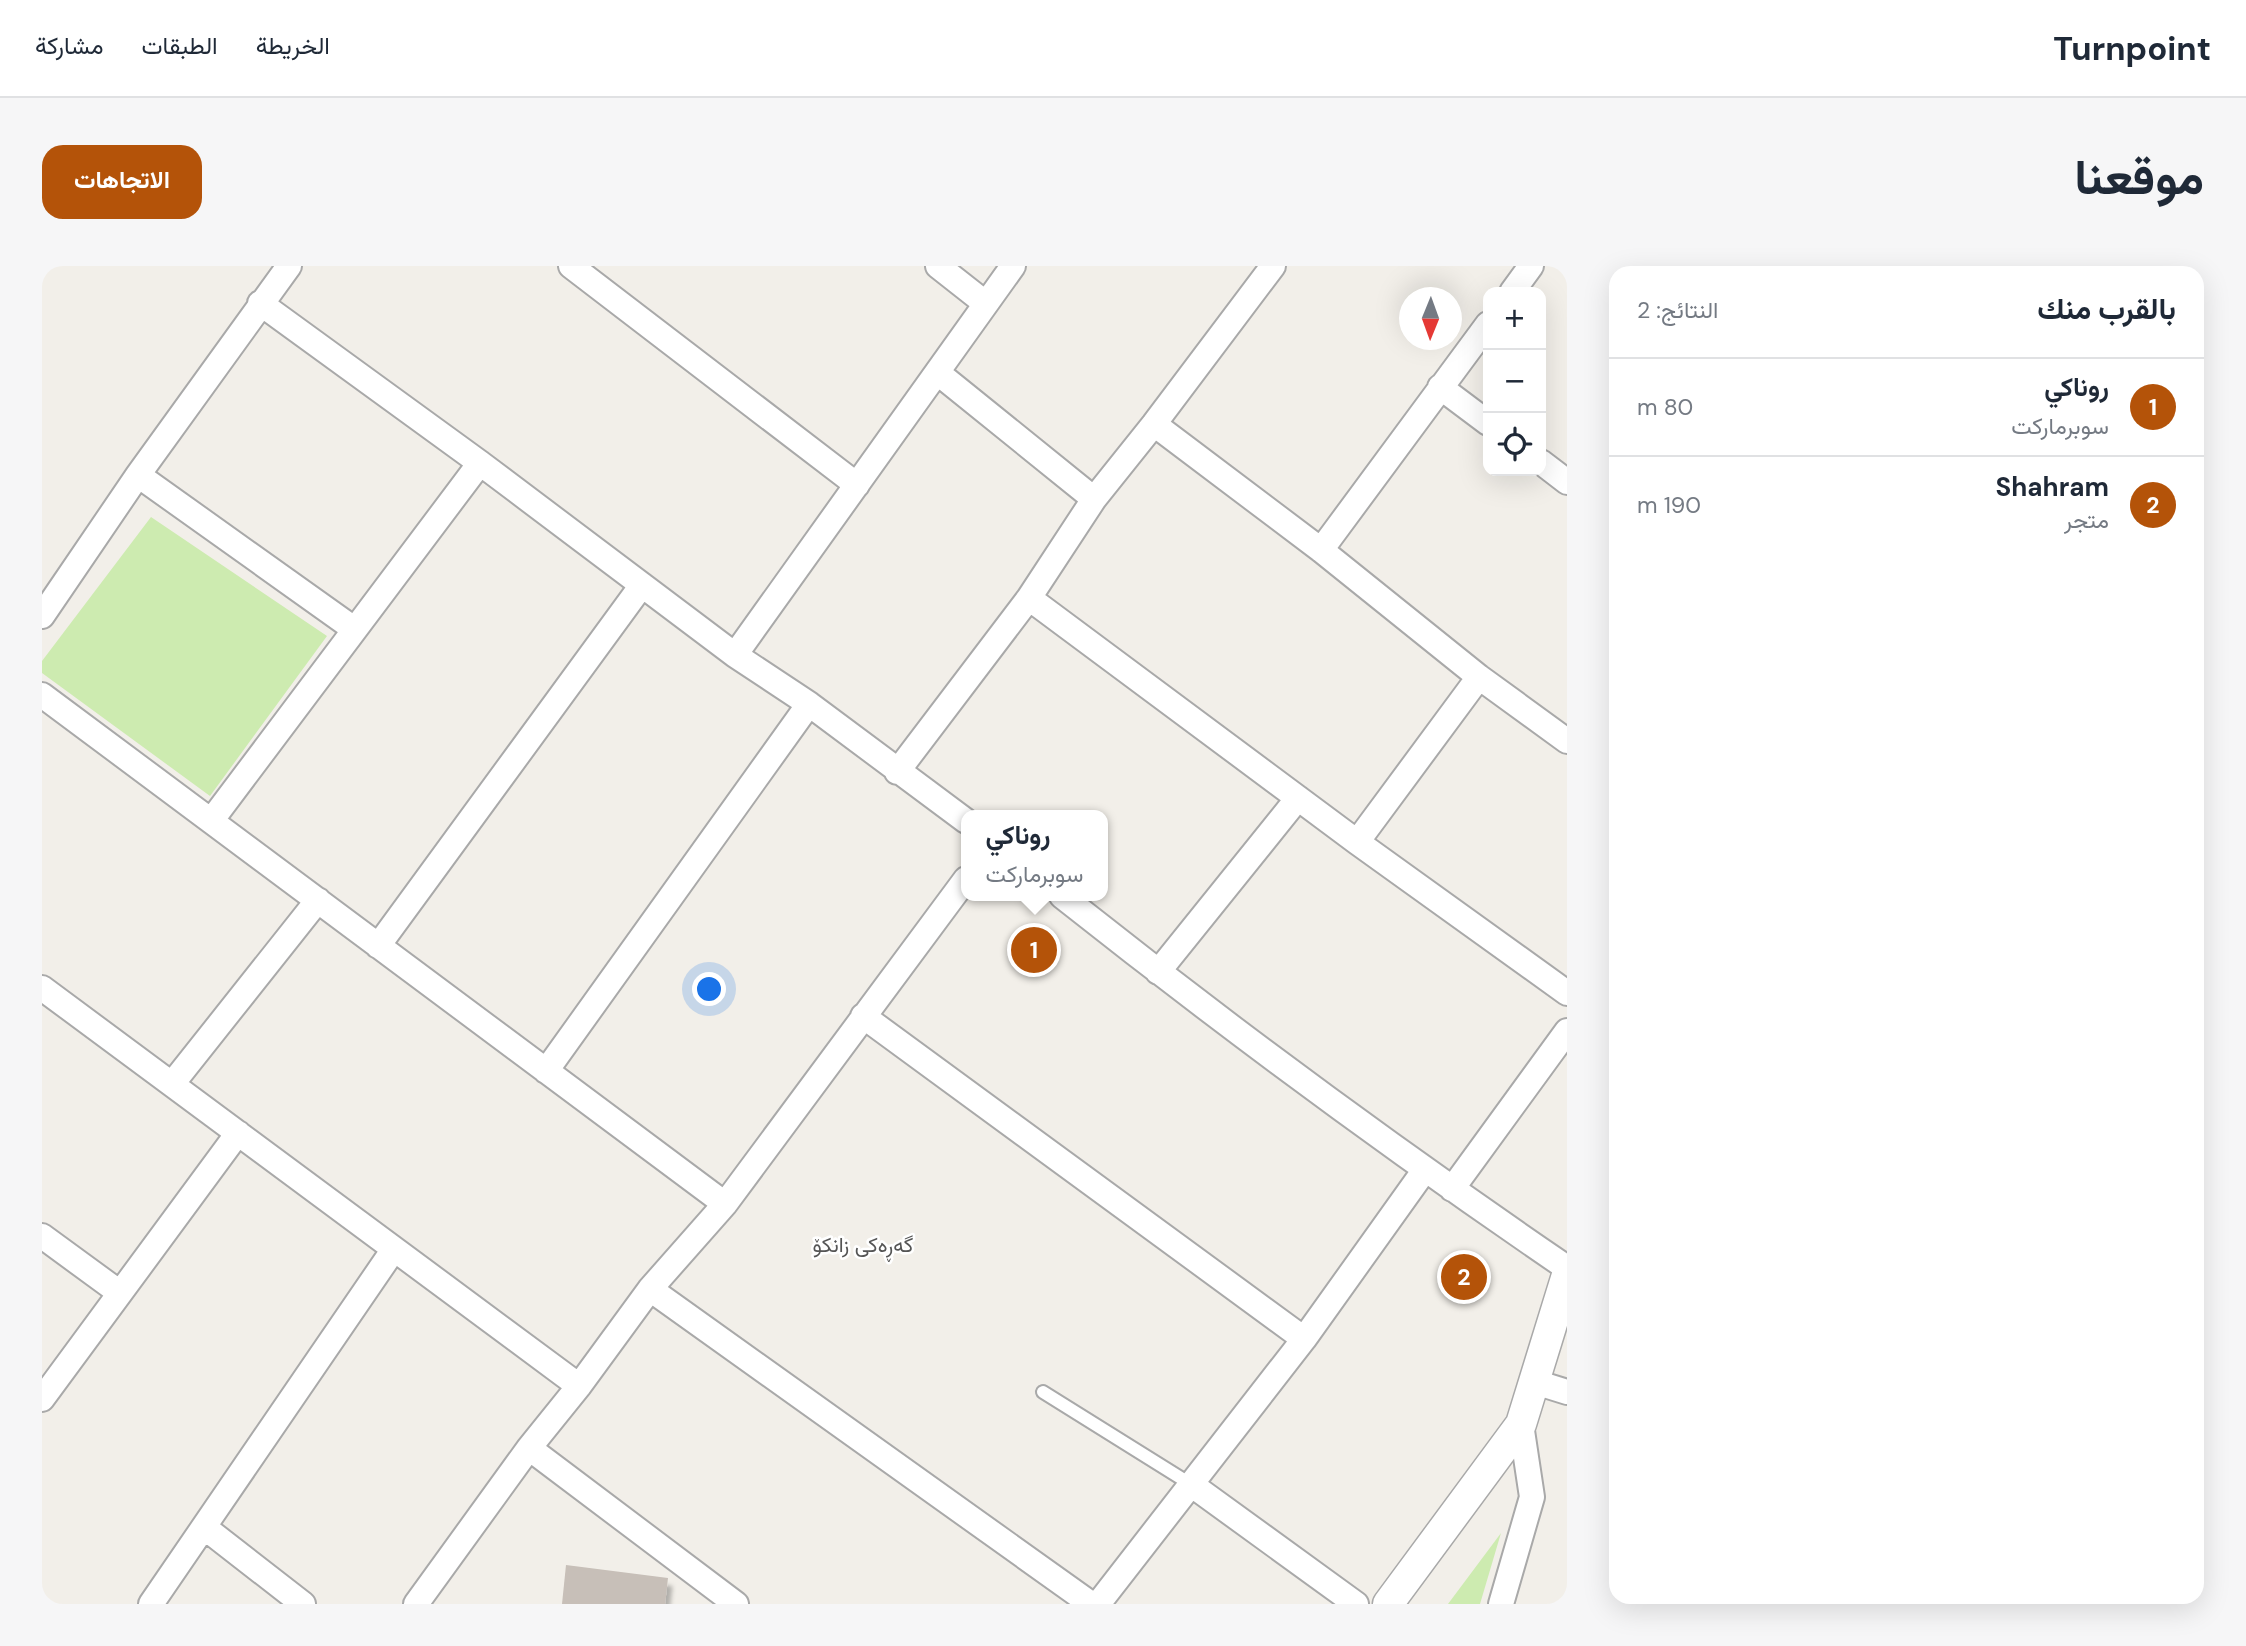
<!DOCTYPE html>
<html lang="ar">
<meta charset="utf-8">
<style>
body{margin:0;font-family:"DM Sans",Vazirmatn,sans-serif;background:#f6f6f7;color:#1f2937;direction:rtl}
.controls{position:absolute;right:21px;top:21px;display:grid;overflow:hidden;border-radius:14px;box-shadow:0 7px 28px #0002}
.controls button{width:63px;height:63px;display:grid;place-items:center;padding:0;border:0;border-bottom:2px solid #e0e1e3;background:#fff;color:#1f2937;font:35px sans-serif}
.compass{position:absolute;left:1357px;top:21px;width:63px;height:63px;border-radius:50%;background:#fff;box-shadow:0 7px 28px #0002;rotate:181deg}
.you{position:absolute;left:668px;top:724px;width:24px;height:24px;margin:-18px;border:5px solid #fff;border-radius:50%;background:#1a73e8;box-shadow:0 0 0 10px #1a73e833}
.badge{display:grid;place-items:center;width:46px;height:46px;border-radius:50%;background:#b45309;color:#fff;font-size:23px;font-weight:700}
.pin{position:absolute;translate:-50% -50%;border:4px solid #fff;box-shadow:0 2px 7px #0006}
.popup{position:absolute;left:919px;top:544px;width:147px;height:91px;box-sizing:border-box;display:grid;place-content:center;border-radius:14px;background:#fff;filter:drop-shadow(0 2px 5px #0005);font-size:23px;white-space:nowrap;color:#747a83}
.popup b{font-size:26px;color:#1f2937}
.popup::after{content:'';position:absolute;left:50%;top:100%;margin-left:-14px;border:14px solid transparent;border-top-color:#fff}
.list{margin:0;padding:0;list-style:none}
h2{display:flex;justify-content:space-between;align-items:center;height:91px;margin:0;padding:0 28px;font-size:30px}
h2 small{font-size:23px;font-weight:400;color:#747a83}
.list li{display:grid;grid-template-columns:46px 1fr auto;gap:21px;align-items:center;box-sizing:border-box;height:98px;padding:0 28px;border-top:2px solid #e0e1e3}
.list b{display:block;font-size:26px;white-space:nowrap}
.list p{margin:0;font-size:23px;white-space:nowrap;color:#747a83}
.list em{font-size:23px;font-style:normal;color:#747a83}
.icon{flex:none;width:38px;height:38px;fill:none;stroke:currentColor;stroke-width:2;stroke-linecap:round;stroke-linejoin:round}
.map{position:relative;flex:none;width:1525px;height:1338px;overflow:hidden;direction:ltr;border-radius:21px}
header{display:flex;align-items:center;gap:42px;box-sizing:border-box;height:98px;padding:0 35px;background:#fff;border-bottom:2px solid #e0e1e3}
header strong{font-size:33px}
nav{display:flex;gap:38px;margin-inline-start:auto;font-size:24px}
.intro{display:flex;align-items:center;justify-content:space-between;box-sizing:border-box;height:168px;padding:0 42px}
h1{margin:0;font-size:49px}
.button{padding:18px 32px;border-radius:21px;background:#b45309;color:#fff;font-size:24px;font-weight:700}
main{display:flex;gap:42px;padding:0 42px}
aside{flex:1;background:#fff;border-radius:21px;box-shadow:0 7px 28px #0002}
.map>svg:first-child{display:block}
.grass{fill:#cdebb0}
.building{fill:#c7bfb8;filter:url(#shadow)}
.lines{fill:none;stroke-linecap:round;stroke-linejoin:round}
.service-casing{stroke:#a9a9a9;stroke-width:16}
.minor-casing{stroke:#a9a9a9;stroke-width:28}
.tertiary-casing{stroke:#a9a9a9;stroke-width:33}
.service{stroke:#fff;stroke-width:12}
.minor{stroke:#fff;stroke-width:24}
.tertiary{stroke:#fff;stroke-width:30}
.labels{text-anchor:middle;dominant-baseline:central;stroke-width:5;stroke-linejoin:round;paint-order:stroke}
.neighbourhood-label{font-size:21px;fill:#555;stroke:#fff}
</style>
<header>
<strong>Turnpoint</strong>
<nav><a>الخريطة</a><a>الطبقات</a><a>مشاركة</a></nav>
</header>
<div class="intro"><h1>موقعنا</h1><a class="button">الاتجاهات</a></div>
<main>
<aside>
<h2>بالقرب منك<small>النتائج: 2</small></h2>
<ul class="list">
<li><span class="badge">1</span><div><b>روناكي</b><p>سوبرماركت</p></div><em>80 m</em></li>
<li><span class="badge">2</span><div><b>Shahram</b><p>متجر</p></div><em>190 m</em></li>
</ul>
</aside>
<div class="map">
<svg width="1525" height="1338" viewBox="0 0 1525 1338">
<defs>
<filter id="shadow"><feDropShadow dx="4.5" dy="8" stdDeviation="2" flood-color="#0004"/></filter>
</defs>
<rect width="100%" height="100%" fill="#f2efe9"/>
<!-- grass -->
<path class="grass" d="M109 251 285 370 168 530 0 407V395Z
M1459 1267 1438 1338H1406Z"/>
<!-- building -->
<path class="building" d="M524 1299 626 1312 623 1338H520Z"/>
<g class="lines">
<defs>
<path id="service" d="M1001 1126 1150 1219"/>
<path id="minor" d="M529 0 815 219
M896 0 943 37
M1470 26 1489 0
M218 37 438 197 693 389 767 438 924 555
M896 107 1052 233
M1398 121 1446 157
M1112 158 1279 284 1437 411 1525 475
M1499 196 1525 216
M96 209 312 363
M1279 284 1446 58
M987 332 1315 576 1525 727
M0 350 96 209 247 0
M693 389 971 0
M0 429 683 938
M855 506 987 332 1052 233 1112 158 1231 0
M169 555 438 197
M1315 576 1437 411
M1020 630C1184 760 1352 884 1525 1002
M336 680 600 319
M1116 706 1256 532
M0 722 537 1120
M821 750 1262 1073
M504 805 767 438
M130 818 276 634
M1410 923 1525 765
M0 970 78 1027
M608 1023 1049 1338
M1493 1116 1525 1126
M0 1133 196 867
M487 1182 694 1338
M1150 1219 1314 1338
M162 1261 261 1338
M109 1338 352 983
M374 1338 487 1182 537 1120 608 1023 683 938 924 613
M1056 1338 1262 1073 1382 905
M1459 1338 1490 1231 1479 1158"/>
<path id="tertiary" d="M1346 1338 1479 1158 1525 1009"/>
</defs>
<!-- service casing -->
<use href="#service" class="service-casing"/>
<!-- minor casing -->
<use href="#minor" class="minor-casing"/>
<!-- tertiary casing -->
<use href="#tertiary" class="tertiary-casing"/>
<!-- service -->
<use href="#service" class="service"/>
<!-- minor -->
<use href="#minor" class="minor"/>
<!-- tertiary -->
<use href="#tertiary" class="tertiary"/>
</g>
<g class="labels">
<!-- neighbourhood labels -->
<g class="neighbourhood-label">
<text x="821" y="979">گەڕەکی زانکۆ</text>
</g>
</g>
</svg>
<div class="controls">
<button>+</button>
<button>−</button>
<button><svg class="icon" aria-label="locate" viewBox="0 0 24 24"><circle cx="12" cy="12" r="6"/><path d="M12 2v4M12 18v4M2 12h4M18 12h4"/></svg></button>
</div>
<svg class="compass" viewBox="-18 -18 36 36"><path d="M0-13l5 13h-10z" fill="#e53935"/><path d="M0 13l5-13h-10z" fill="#747a83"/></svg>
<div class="you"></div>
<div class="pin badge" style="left:992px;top:684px">1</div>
<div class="popup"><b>روناكي</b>سوبرماركت</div>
<div class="pin badge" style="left:1422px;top:1011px">2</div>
</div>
</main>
